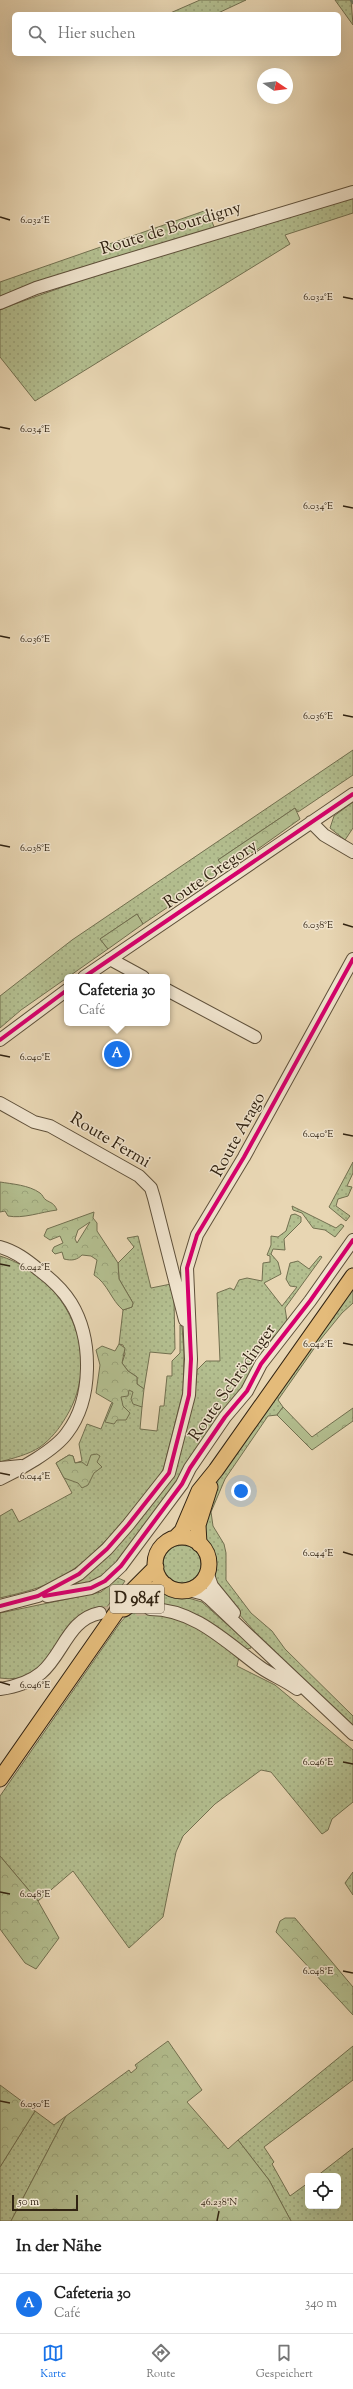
<!DOCTYPE html>
<html lang="de">
<meta charset="utf-8">
<style>
body{margin:0;font-family:"Sorts Mill Goudy",serif;background:#f6f6f6;color:#222}
.controls{position:absolute;right:12px;bottom:12px;display:grid;overflow:hidden;border-radius:6px;box-shadow:0 4px 16px #0002}
.controls button{width:36px;height:36px;display:grid;place-items:center;padding:0;border:0;border-bottom:1px solid #e0e0e0;background:#fff;color:#222;font:20px sans-serif}
.compass{position:absolute;left:257px;top:68px;width:36px;height:36px;border-radius:50%;background:#fff;box-shadow:0 4px 16px #0002;rotate:103deg}
.scale{position:absolute;left:12px;bottom:10px;width:66px;box-sizing:border-box;padding-left:4px;border:2px solid #312312;border-top:0;font-size:11px;line-height:14px;white-space:nowrap;color:#312312;-webkit-text-stroke:3px #f0e4ce;paint-order:stroke}
.you{position:absolute;left:241px;top:1491px;width:14px;height:14px;margin:-10px;border:3px solid #fff;border-radius:50%;background:#1a73e8;box-shadow:0 0 0 6px #1a73e833}
.badge{display:grid;place-items:center;width:26px;height:26px;border-radius:50%;background:#1a73e8;color:#fff;font-size:13px;font-weight:700}
.pin{position:absolute;translate:-50% -50%;border:2px solid #fff;box-shadow:0 1px 4px #0006}
.popup{position:absolute;left:64px;top:974px;width:106px;height:52px;box-sizing:border-box;display:grid;place-content:center;border-radius:6px;background:#fff;filter:drop-shadow(0 1px 3px #0005);font-size:13px;white-space:nowrap;color:#767676}
.popup b{font-size:15px;color:#222}
.popup::after{content:'';position:absolute;left:50%;top:100%;margin-left:-8px;border:8px solid transparent;border-top-color:#fff}
.list{margin:0;padding:0;list-style:none}
h2{display:flex;justify-content:space-between;align-items:center;height:52px;margin:0;padding:0 16px;font-size:17px}
h2 small{font-size:13px;font-weight:400;color:#767676}
.list li{display:grid;grid-template-columns:26px 1fr auto;gap:12px;align-items:center;box-sizing:border-box;height:60px;padding:0 16px;border-top:1px solid #e0e0e0}
.list b{display:block;font-size:15px;white-space:nowrap}
.list p{margin:0;font-size:13px;white-space:nowrap;color:#767676}
.list em{font-size:13px;font-style:normal;color:#767676}
.icon{flex:none;width:22px;height:22px;fill:none;stroke:currentColor;stroke-width:2;stroke-linecap:round;stroke-linejoin:round}
.map{position:relative;flex:none;width:353px;height:2221px;overflow:hidden}
.search{position:absolute;background:#fff;box-shadow:0 4px 16px #0002;left:12px;right:12px;top:12px;height:44px;display:flex;align-items:center;gap:10px;box-sizing:border-box;padding:0 14px;border-radius:6px;color:#767676;font-size:15px}
.sheet{height:112px;background:#fff}
nav{display:flex;justify-content:space-around;align-items:center;box-sizing:border-box;height:56px;border-top:1px solid #e0e0e0;background:#fff;font-size:11px;color:#767676}
nav a{display:grid;justify-items:center;gap:2px}
nav .on{color:#1a73e8}
.map>svg:first-child{display:block}
.green{fill:url(#green-dots);stroke:#727050}
.forest{fill:url(#forest-crowns);stroke:#727050;fill-rule:evenodd}
.lines{fill:none;stroke-linecap:round;stroke-linejoin:round}
.stream{stroke:#6f7e6b;stroke-width:2.5}
.minor-tunnel{stroke:#c3b293;stroke-width:12;stroke-dasharray:12 6;stroke-linecap:butt}
.minor-casing{stroke:#5f503a;stroke-width:14}
.major-casing{stroke:#312312;stroke-width:17}
.minor{stroke:#f0e4ce;stroke-width:12}
.major{stroke:#e4bb7a;stroke-width:15}
.cycleway-casing{stroke:#f0e4ce;stroke-width:6}
.cycleway{stroke:#d6006c;stroke-width:4}
.ticks{fill:none;stroke:#312312;stroke-width:1.5}
.labels{text-anchor:middle;dominant-baseline:central;stroke-width:3;stroke-linejoin:round;paint-order:stroke}
.shield{fill:#f0e4ce;stroke:#6a5d4a;stroke-width:1}
.shield-label{font-size:16px;font-weight:bold;fill:#312312}
.street-label{font-size:17px;fill:#312312;stroke:#f0e4ce}
.ticks-label{font-size:10px;text-anchor:middle;fill:#312312;stroke:#f0e4ce;stroke-width:3;stroke-linejoin:round;paint-order:stroke}
</style>
<div class="map">
<svg width="353" height="2221" viewBox="0 0 353 2221">
<defs>
<pattern id="green-dots" width="8" height="8" patternUnits="userSpaceOnUse"><rect width="8" height="8" fill="#b3be8f"/><path d="M2 2h.1M6 6h.1" fill="none" stroke="#9aa37a" stroke-width="1.8" stroke-linecap="round"/></pattern>
<pattern id="forest-crowns" width="20" height="18" patternUnits="userSpaceOnUse"><rect width="20" height="18" fill="#b3be8f"/><path d="M2 6a3 3 0 1 1 6 0M12 15a3 3 0 1 1 6 0" fill="none" stroke="#9aa37a"/></pattern>
</defs>
<rect width="100%" height="100%" fill="#e8d6b3"/>
<filter id="stains"><feTurbulence type="fractalNoise" baseFrequency=".005" numOctaves="4"/><feColorMatrix values="0 0 0 0 .2 0 0 0 0 .09 0 0 0 0 .02 0 0 0 .5 -.17"/></filter>
<radialGradient id="worn" r=".72"><stop offset=".6" stop-color="#630" stop-opacity="0"/><stop offset="1" stop-color="#630" stop-opacity=".3"/></radialGradient>
<!-- green -->
<path class="green" d="M200 0H246L216 14H168Z
M335 0H351L353 25Z
M353 197V213L285 235 290 244 35 401 0 357V310L9 306 94 276Z
M207 210 215 229 80 268 0 296V282Z
M353 750V775L298 812 295 808 218 860 225 868 204 883 200 882 193 890 143 924 137 914 100 939 108 949 21 1010 0 1028V996L72 940Z
M353 802V828L345 840 330 828 334 816Z
M353 1162V1173L347 1186 352 1187 348 1196 338 1199 336 1206 350 1216 346 1221 329 1207Z
M292 1206 336 1228 341 1224 344 1226 335 1237 325 1230 313 1228 302 1213 293 1210Z
M295 1214 301 1217V1222L284 1239 285 1250 273 1249 271 1254 278 1262 281 1274 264 1283 282 1306 297 1287 290 1286 286 1279 290 1263 298 1261 309 1269 320 1256 322 1257 285 1308 287 1321 280 1331 273 1337 255 1368 175 1488 118 1562 99 1579 83 1586 68 1588 106 1558 172 1479 187 1427 196 1384 197 1370 206 1361H220L217 1293 230 1288 234 1290 239 1280 247 1278 262 1281 263 1263 270 1262V1256L267 1255 271 1245V1236L278 1237 286 1231 291 1215Z
M138 1236 151 1288 171 1284 174 1300 175 1349 171 1354 150 1352 144 1389 137 1384V1377L128 1371 122 1363 125 1354 123 1345 119 1344 123 1310 132 1307 133 1303 119 1279 118 1263 134 1247 127 1238Z
M0 1256C67 1277 104 1355 66 1417 59 1429 51 1439 40 1447 28 1455 13 1458 0 1462Z
M353 1286V1303L342 1313 320 1340 278 1400 283 1407 277 1415 268 1416 225 1479 211 1512 213 1526 224 1544 226 1553V1580L251 1613 272 1631 285 1649 353 1716V1727L255 1632 237 1612 213 1578 215 1563 214 1553 202 1532 213 1489 219 1477Z
M180 1325 182 1326 184 1354 183 1392 164 1467 160 1476C129 1512 100 1556 58 1579 40 1589 20 1593 0 1598V1516L12 1509 19 1522 72 1493 56 1463 69 1455 73 1456 75 1463 82 1461 79 1444 87 1424 101 1429 111 1404 125 1387 134 1390 142 1407 140 1429 157 1431 160 1406H164L167 1376H172V1361L180 1353Z
M163 1564a19 19 0 1 1 38 0a19 19 0 1 1-38 0Z
M118 1578 125 1581 107 1607C98 1608 90 1608 83 1613 50 1632 52 1686 0 1678V1613L101 1592Z
M164 1591 202 1602 250 1645 251 1648 247 1649 180 1608 158 1604 164 1615 198 1627 239 1657 237 1666 275 1685 353 1750V1802L332 1819 328 1830 322 1834 271 1772 261 1770 215 1804 183 1836 176 1852 163 1917 129 1948 73 1871 38 1901 0 1856V1796L120 1623 136 1605Z
M353 1872V1895L345 1883Z
M353 2046V2080L264 2147 274 2162 272 2164 290 2196 308 2183V2206H338V2176H317L353 2148V2221H291L269 2180 238 2140Z
M35 2111 54 2125 66 2116 11 2221H0V2167Z"/>
<!-- forest -->
<path class="forest" d="M295 808 300 819 258 849 225 868 218 860Z
M137 914 143 924 108 949 100 939Z
M0 1182C12 1184 29 1185 40 1193 43 1195 43 1198 46 1200 51 1203 54 1203 57 1210 41 1212 23 1219 8 1216L5 1211 0 1212Z
M94 1212 93 1218 97 1223V1231L118 1263 119 1279 133 1303 132 1307 123 1310C111 1300 108 1284 94 1275L97 1260 91 1256 82 1255C77 1260 72 1261 64 1259L62 1252 55 1254 52 1251 54 1247 63 1243 60 1236 50 1240 44 1236 47 1229ZM90 1222 77 1243 75 1239 78 1230Z
M119 1344 125 1348 122 1363 128 1371 137 1377V1384L144 1389 142 1407 133 1404 131 1399 133 1392 129 1390 128 1396 121 1397 123 1406 130 1413 126 1420H117L114 1424 105 1422 113 1403 96 1393 100 1365 96 1350 102 1346 115 1351Z
M283 1407 312 1437 353 1408V1421L312 1450 277 1415Z
M97 1454 100 1456 97 1462 102 1467 94 1473 88 1485 82 1488 78 1483 64 1478 56 1463 69 1455 73 1456 75 1463 82 1462 87 1466 91 1455Z
M0 1856 38 1901 59 1938 36 1969 25 1963 0 1929Z
M285 1918H295L353 1987V2015L276 1932 280 1921Z
M168 2041 202 2090 187 2102 228 2149 238 2140 269 2180 291 2221H11L66 2116 129 2070 131 2073 137 2068 135 2065Z
M0 2085 35 2111 0 2167Z"/>
<g class="lines">
<!-- stream -->
<path class="stream" d="M351 0 353 3"/>
<!-- minor-tunnel -->
<path class="minor-tunnel" d="M100 1613 150 1609"/>
<defs>
<path id="minor" d="M0 303 36 288 107 266 353 192
M311 822 324 835 353 852
M110 959 143 977
M84 977 353 794
M167 990 255 1037
M0 1040 67 990
M0 1103 34 1122 50 1126 139 1176 151 1188 154 1198 185 1320
M0 1247C15 1251 27 1260 39 1270 51 1279 63 1290 71 1303 93 1339 93 1399 67 1433 55 1450 19 1470 0 1479
M0 1468 21 1466
M207 1572 212 1586 234 1613
M188 1590 204 1594 209 1598 353 1734
M47 1596 91 1588 105 1581 121 1566 182 1484 190 1468 225 1417 247 1391 261 1364 310 1301 353 1240
M0 1606 38 1596 79 1574 107 1549 128 1525 169 1473 189 1395 191 1359 187 1268 197 1235 244 1157 353 959
M150 1609C194 1609 226 1642 260 1667 271 1675 285 1680 297 1689
M0 1689C14 1687 30 1682 41 1673 63 1655 68 1619 100 1613"/>
<path id="major" d="M155 1564a27 27 0 1 1 54 0a27 27 0 1 1-54 0Z
M175 1538 182 1531 199 1491 216 1470 353 1276
M199 1544 198 1525 210 1487
M124 1609 149 1591 166 1585
M0 1779 129 1594 156 1567"/>
</defs>
<!-- minor casing -->
<use href="#minor" class="minor-casing"/>
<!-- major casing -->
<use href="#major" class="major-casing"/>
<!-- minor -->
<use href="#minor" class="minor"/>
<!-- major -->
<use href="#major" class="major"/>
<defs>
<path id="cycleway" d="M84 977 353 794
M0 1040 67 990
M44 1596 91 1588 105 1581 121 1566 182 1484 190 1468 225 1417 247 1391 261 1364 310 1301 353 1240
M0 1606 38 1596 79 1574 107 1549 128 1525 169 1473 189 1395 191 1359 187 1268 197 1235 244 1157 353 959"/>
</defs>
<!-- cycleway casing -->
<use href="#cycleway" class="cycleway-casing"/>
<!-- cycleway -->
<use href="#cycleway" class="cycleway"/>
</g>
<!-- ticks -->
<path class="ticks" d="M0 217 10 220M343 297 353 299M0 427 10 429M343 506 353 508M0 636 10 638M343 715 353 717M0 845 10 847M343 924 353 927M0 1055 10 1057M343 1134 353 1136M0 1264 10 1266M343 1343 353 1345M0 1473 10 1475M343 1552 353 1555M0 1682 10 1685M343 1762 353 1764M0 1892 10 1894M343 1971 353 1973M0 2101 10 2103M217 2221 219 2211"/>
<g class="labels">
<!-- shield labels -->
<rect class="shield" x="110" y="1585" width="54" height="28" rx="3"/>
<g class="shield-label">
<text x="137" y="1599">D 984f</text>
</g>
<!-- street labels -->
<g class="street-label">
<text transform="translate(171 229) rotate(-17)">Route de Bourdigny</text>
<text transform="translate(211 875) rotate(-34)">Route Gregory</text>
<text transform="translate(239 1135) rotate(-61)">Route Arago</text>
<text transform="translate(110 1141) rotate(31)">Route Fermi</text>
<text transform="translate(233 1383) rotate(-55)">Route Schrödinger</text>
</g>
</g>
<g class="ticks-label">
<text x="35" y="223">6.032°E</text>
<text x="318" y="300">6.032°E</text>
<text x="35" y="432">6.034°E</text>
<text x="318" y="509">6.034°E</text>
<text x="35" y="642">6.036°E</text>
<text x="318" y="719">6.036°E</text>
<text x="35" y="851">6.038°E</text>
<text x="318" y="928">6.038°E</text>
<text x="35" y="1060">6.040°E</text>
<text x="318" y="1137">6.040°E</text>
<text x="35" y="1270">6.042°E</text>
<text x="318" y="1347">6.042°E</text>
<text x="35" y="1479">6.044°E</text>
<text x="318" y="1556">6.044°E</text>
<text x="35" y="1688">6.046°E</text>
<text x="318" y="1765">6.046°E</text>
<text x="35" y="1897">6.048°E</text>
<text x="318" y="1974">6.048°E</text>
<text x="35" y="2107">6.050°E</text>
<text x="219" y="2205">46.238°N</text>
</g>
<rect width="100%" height="100%" filter="url(#stains)"/>
<rect width="100%" height="100%" fill="url(#worn)"/>
</svg>
<div class="controls">
<button><svg class="icon" aria-label="locate" viewBox="0 0 24 24"><circle cx="12" cy="12" r="6"/><path d="M12 2v4M12 18v4M2 12h4M18 12h4"/></svg></button>
</div>
<svg class="compass" viewBox="-18 -18 36 36"><path d="M0-13l5 13h-10z" fill="#e53935"/><path d="M0 13l5-13h-10z" fill="#767676"/></svg>
<div class="scale">50 m</div>
<div class="you"></div>
<div class="pin badge" style="left:117px;top:1054px">A</div>
<div class="popup"><b>Cafeteria 30</b>Café</div>
<div class="search"><svg class="icon" aria-label="search" viewBox="0 0 24 24"><circle cx="10" cy="10" r="6"/><path d="M15 15l6 6"/></svg>Hier suchen</div>
</div>
<section class="sheet">
<h2>In der Nähe<small></small></h2>
<ul class="list">
<li><span class="badge">A</span><div><b>Cafeteria 30</b><p>Café</p></div><em>340 m</em></li>
</ul>
</section>
<nav>
<a class="on"><svg class="icon" aria-label="map" viewBox="0 0 24 24"><path d="M3 6l6-2 6 2 6-2v14l-6 2-6-2-6 2zM9 4v14M15 6v14"/></svg>Karte</a>
<a><svg class="icon" aria-label="directions" viewBox="0 0 24 24"><path d="M12 3l9 9-9 9-9-9zM9 14v-3h6M13 9l2 2-2 2"/></svg>Route</a>
<a><svg class="icon" aria-label="saved" viewBox="0 0 24 24"><path d="M7 4h10v16l-5-4-5 4z"/></svg>Gespeichert</a>
</nav>
